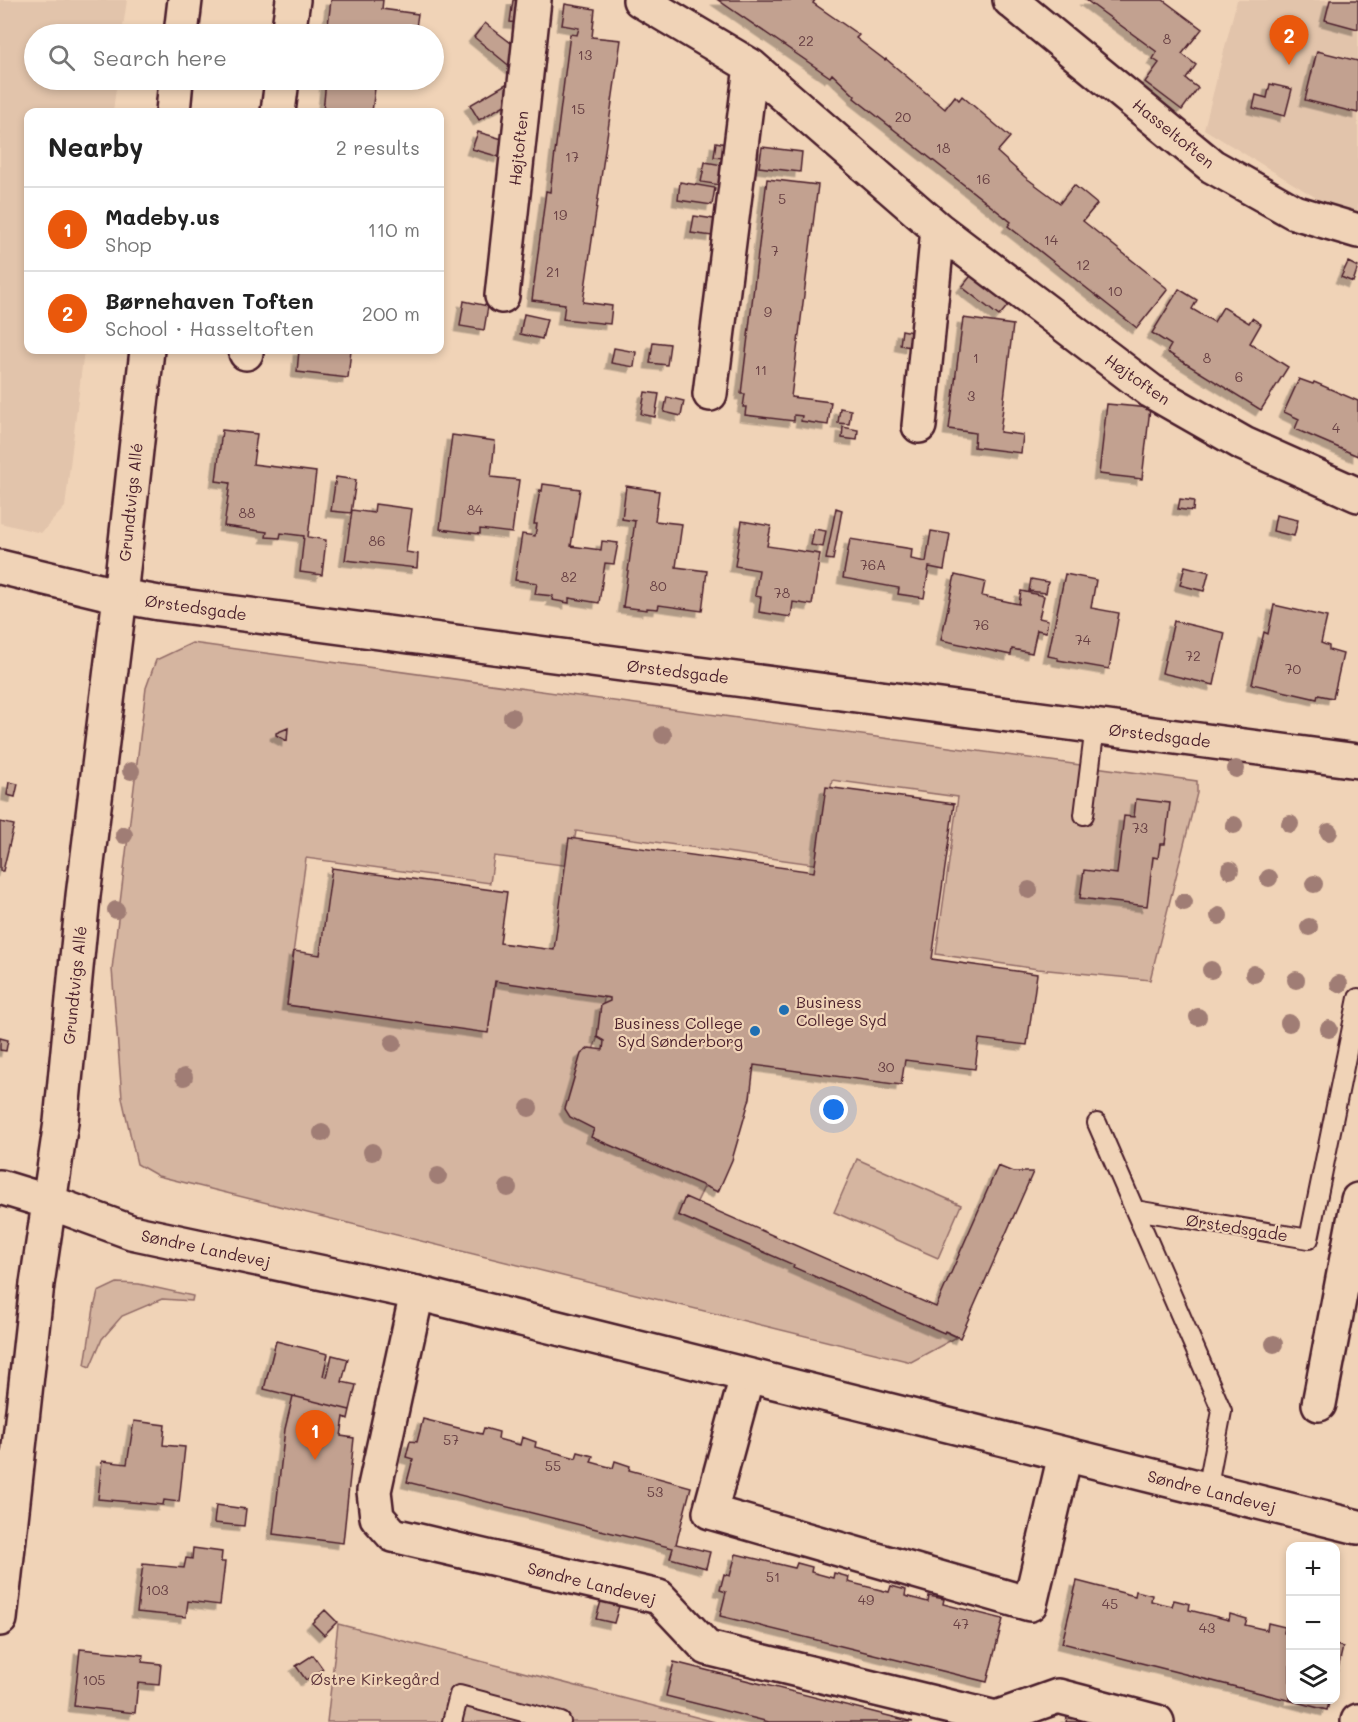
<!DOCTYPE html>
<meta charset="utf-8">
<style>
body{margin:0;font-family:Mali,sans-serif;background:#f2f2f2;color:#222}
.controls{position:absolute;right:18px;bottom:18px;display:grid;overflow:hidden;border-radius:12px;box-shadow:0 3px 9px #0003}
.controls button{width:54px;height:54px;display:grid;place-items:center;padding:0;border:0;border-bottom:2px solid #e0e0e0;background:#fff;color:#222;font:30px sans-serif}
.you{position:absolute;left:834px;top:1110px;width:21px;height:21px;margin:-15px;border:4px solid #fff;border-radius:50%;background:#1a73e8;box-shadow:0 0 0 9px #1a73e833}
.badge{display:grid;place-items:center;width:39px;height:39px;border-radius:50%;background:#ea580c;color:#fff;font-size:20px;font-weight:700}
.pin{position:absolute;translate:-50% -50px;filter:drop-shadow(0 2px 3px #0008)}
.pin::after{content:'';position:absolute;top:32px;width:21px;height:18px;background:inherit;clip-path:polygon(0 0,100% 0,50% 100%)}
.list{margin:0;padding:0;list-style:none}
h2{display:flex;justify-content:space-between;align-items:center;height:78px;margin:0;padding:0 24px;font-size:26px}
h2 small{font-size:20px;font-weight:400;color:#767676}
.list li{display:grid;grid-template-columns:39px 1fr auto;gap:18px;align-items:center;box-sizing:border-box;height:84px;padding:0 24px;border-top:2px solid #e0e0e0}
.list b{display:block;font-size:22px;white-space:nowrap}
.list p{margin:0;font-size:20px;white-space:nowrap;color:#767676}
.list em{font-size:20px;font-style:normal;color:#767676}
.icon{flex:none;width:33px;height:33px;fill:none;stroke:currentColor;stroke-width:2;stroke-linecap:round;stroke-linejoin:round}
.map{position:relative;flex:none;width:1358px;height:1722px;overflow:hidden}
.search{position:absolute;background:#fff;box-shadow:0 3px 9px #0003;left:24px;top:24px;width:420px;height:66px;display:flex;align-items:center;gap:15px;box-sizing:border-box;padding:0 21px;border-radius:33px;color:#767676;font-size:22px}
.panel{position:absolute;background:#fff;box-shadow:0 3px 9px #0003;left:24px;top:108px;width:420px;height:246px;border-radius:12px}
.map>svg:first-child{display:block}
.built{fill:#e2c4ab}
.green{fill:#d5b5a0;stroke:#906a66;stroke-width:1.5}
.building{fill:#c2a190;stroke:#4a1f2b;stroke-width:1.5;filter:url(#shadow)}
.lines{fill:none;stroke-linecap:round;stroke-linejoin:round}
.lane-casing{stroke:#4a1f2b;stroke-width:22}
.street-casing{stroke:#4a1f2b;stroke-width:38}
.secondary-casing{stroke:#4a1f2b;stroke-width:38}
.lane{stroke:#f0d3b7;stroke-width:18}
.street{stroke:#f0d3b7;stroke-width:33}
.secondary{stroke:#f0d3b7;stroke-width:33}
.tree{fill:#a07d74}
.poi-dot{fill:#1f6fb2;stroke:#f0d3b7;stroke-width:2}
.labels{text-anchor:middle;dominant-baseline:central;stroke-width:4.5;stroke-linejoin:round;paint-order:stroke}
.number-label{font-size:14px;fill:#684044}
.street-label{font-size:16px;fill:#4a1f2b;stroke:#f0d3b7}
.poi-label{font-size:16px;fill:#4a1f2b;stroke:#f0d3b7;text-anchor:start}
.park-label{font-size:16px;fill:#5f363d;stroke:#f0d3b7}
</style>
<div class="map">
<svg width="1358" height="1722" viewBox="0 0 1358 1722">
<defs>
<filter id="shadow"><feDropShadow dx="-5.5" dy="5.5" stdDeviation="0" flood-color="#0004"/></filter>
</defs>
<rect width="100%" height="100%" fill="#f0d3b7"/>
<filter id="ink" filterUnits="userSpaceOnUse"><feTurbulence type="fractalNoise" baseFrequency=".0167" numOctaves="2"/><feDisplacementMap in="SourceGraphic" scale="12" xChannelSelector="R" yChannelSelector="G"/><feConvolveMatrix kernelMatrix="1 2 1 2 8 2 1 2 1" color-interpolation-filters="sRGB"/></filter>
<g filter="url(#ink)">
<!-- built -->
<path class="built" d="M0 0H127L122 34H34V80H117L113 112H28V350H84L65 507 41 533 0 523Z
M1237 0H1358V217L1336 210 1204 129Z"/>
<!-- green -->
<path class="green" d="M192 643 1197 781V793L1150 980 1038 969 936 954 958 797 832 780 820 865 576 831 570 866 494 856 490 883 306 858 287 998 489 1026 497 975 605 990 600 1031 571 1109 707 1181 689 1218 957 1337 911 1362 158 1176 137 1164 122 1098 112 969 146 688 156 660Z
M857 1159 961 1205 938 1258 834 1212Z
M117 1283 139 1284 193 1296 192 1301 162 1299 122 1316 102 1339 90 1367 85 1365 94 1308 98 1292Z
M338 1624 715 1722H327Z"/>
<!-- building -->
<path class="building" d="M331 0H383L382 9 418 14 415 34H327Z
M513 0H531L528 24 510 22Z
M718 0H815L813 3 859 35 856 38 885 60 886 59 945 109 955 96 959 100 962 96 1010 137 997 152 1025 177 1060 203 1074 185 1097 204 1083 221 1168 289 1137 328 1008 226 1011 222 854 98 855 96 832 74 830 77Z
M1086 0H1163L1202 29 1182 54 1196 65 1186 79 1198 88 1182 110 1145 82 1159 63 1153 59 1157 52Z
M1330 0H1358V29L1325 20Z
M565 4 595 9 592 37 621 40 583 302 612 306 610 324 563 319 565 304 532 300 546 191 550 192 570 34 577 35 579 28 562 25Z
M485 23 524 53 512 68 474 37Z
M1317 51 1358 61V113L1305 100Z
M326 80H376L372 112H323Z
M511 81 520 96 479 120 470 105Z
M1270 84 1292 89 1285 116 1253 108 1256 95 1267 98Z
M478 132 506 140 500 157 472 149Z
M716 142 726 144 724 158 714 157Z
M762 147 802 152 800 172 759 167Z
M705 162 723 165 720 185 701 182Z
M767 179 818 185 791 397 831 402 828 425 801 421 802 416 794 415V421L745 415 746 407H743L745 394H741Z
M680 182 715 188 712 205 678 200Z
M694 216 714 219 712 236 691 233Z
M1348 262 1358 267 1353 282 1341 277Z
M973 273 1010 303 999 316 962 287Z
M1179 289 1197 300 1192 309 1214 322 1223 307 1249 323 1252 318 1261 324 1250 343 1288 367 1261 410 1167 352 1171 345 1152 333Z
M464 301 488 306 484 330 460 326Z
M524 314 547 319 542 339 520 334Z
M963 318 1013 325 1000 432 1023 435 1021 453 974 447 975 433 949 429Z
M902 330 912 332 910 347 900 345Z
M653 342 670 344 667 365 650 363Z
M614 348 636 352 634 367 611 363Z
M299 350H351L348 378 297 372Z
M1299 379 1313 384 1314 382 1358 401V456L1295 429 1299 419 1284 412Z
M645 392 659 394 655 417 641 414Z
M667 397 684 401 681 416 664 412Z
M1107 404 1150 408 1142 479 1099 474Z
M840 408 851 410 849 424 838 423Z
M843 427 858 430 857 440 842 438Z
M222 430 257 434 253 464 316 472 308 537 326 540 322 575 300 572 304 536 281 533 280 538 266 537 267 532 224 526 230 483 216 481Z
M452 435 495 441 491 477 519 480 512 533 480 529V534L440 529Z
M336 477 356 480 351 513 331 511Z
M543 484 580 489 571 546 601 550 602 541 618 543 614 564 605 563 599 603 569 598V603L552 600 553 596 535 594 537 583 515 580 522 534 535 536 537 524H534L540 490 542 491Z
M626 486 659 491 655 521 682 524 676 567 707 571 702 611 659 605 658 609 647 608V610L623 607 635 521 622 519Z
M1180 499 1194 501 1193 511 1178 509Z
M375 504 412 509 406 552 418 554 417 568 345 560 352 510 374 513Z
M836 508 842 510 833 560 826 559Z
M1276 515 1298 520 1294 536 1273 531Z
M742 521 771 526 767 546 820 554 812 605 793 602 791 617 759 612 761 597 755 596 759 570 735 566Z
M814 529 826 531 823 547 811 545Z
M931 531 950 534 944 570 929 567 924 598 898 594 899 588 843 578 850 539 912 549 911 559 926 562Z
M1185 566 1209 572 1204 591 1180 585Z
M1065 574 1096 580 1091 608 1119 613 1109 669 1058 660V658L1048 656Z
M955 575 985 582 982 596 1019 604 1021 591 1044 596 1039 618 1048 620 1046 632 1037 630 1032 653 1012 649 1011 655 941 640Z
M1031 579 1048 582 1046 593 1029 591Z
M1274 605 1327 617 1321 643 1329 646V650L1343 654 1333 698 1318 695 1317 699 1252 684 1264 632 1268 634Z
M1174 621 1225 633 1214 685 1162 673Z
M288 728 287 741 276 735V733Z
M9 782 18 784 15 797 7 795Z
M826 787 954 804 932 959 1037 974 1027 1045 979 1039 975 1069 905 1060 901 1085 754 1065 750 1098 732 1160 718 1192 591 1137 594 1129 570 1117 565 1109 581 1054 589 1048 603 1050 604 1041 597 1037 601 1005 610 1001V998L495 981 488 1033 287 1005 294 951 320 955 332 868 507 892 500 943 554 950 569 838 814 872Z
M1136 799 1170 803 1165 844H1160L1158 858 1153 857 1147 906 1080 898 1084 870 1117 874 1124 816 1134 817Z
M0 822 14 825 3 871H0Z
M0 1038 8 1040 6 1051 0 1050Z
M998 1166 1013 1172H1033L960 1338 945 1331 944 1333 793 1267 794 1265 678 1215 685 1197 936 1307Z
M276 1341 328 1354 323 1376 327 1377 332 1355 348 1359 342 1382 356 1385 350 1410 264 1389Z
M293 1396 350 1410 348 1419 344 1417 341 1436 354 1438 343 1543 273 1534 285 1429Z
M423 1419 482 1434 484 1428 499 1432 498 1439 520 1445 522 1437 536 1442 535 1447 576 1458 578 1452 593 1456 591 1462 613 1468 615 1461 630 1466 629 1470 691 1487 676 1544 710 1552 706 1568 670 1558 673 1548 407 1482 413 1459 406 1457 410 1441 417 1442Z
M134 1421 165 1425 163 1445 185 1447 179 1502 164 1500 163 1505 98 1499 102 1461 127 1464Z
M216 1505 246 1509 244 1526 214 1523Z
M193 1548 222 1552 221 1562H225L220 1605 188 1601 186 1617 137 1612 143 1564 184 1568 186 1558 192 1559Z
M736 1554 795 1568 797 1563 812 1567 811 1572 833 1578 834 1573 849 1577 848 1582 889 1592 891 1586 906 1590 905 1596 928 1602 929 1596 944 1599 943 1604 1003 1619 987 1682 720 1616 726 1592 720 1590 724 1574 730 1576Z
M1077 1581 1135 1596 1136 1591 1152 1595 1151 1601 1172 1606 1174 1600 1190 1604 1189 1610 1229 1620 1230 1614 1247 1619 1245 1625 1267 1630 1268 1623 1285 1627 1284 1633 1290 1634V1700H1330L1327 1710 1062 1643Z
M601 1601 619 1606 614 1623 596 1619Z
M325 1610 337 1622 324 1635 312 1623Z
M1336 1645 1343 1647 1336 1677Z
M80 1649 143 1655 142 1662 161 1664 159 1685 138 1683 135 1713 74 1706Z
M313 1655 323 1669 306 1680 296 1666Z
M674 1662 913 1722H769L666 1696Z
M1067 1717 1084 1720V1722H1066Z"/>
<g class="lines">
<defs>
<path id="lane" d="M1084 815 1095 726
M1097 1123 1222 1411 1207 1490
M1135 1210 1309 1239 1358 998
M452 1722 459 1695 561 1722"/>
<path id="street" d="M640 0 751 66 938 229 1151 391 1244 444 1358 495
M1010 0 1212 166 1294 212 1358 231
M288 34 293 0
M278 112 282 80
M502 296 534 0
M246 353V350
M710 394 751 66
M919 426 938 229
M0 567 120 596 159 603 1358 761
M417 1293 374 1491 377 1517 393 1535 659 1597 707 1648 996 1718 1058 1696 1157 1722
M747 1376 710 1512 1030 1604 1065 1455
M1319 1404 1358 1200
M1358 1722V1721"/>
<path id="secondary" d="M181 34 185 0
M173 112 176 80
M0 1187 49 1202 131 1232 417 1293 1358 1527
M0 1619 37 1284 61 1122 83 896 120 596 147 350"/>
</defs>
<!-- lane casing -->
<use href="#lane" class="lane-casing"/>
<!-- street casing -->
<use href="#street" class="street-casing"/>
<!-- secondary casing -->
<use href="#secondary" class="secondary-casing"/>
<!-- lane -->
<use href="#lane" class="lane"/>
<!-- street -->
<use href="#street" class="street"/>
<!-- secondary -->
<use href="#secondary" class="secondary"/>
</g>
<!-- trees -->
<g class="tree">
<circle cx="512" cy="717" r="9"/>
<circle cx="663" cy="735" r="9"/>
<circle cx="1236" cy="769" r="9"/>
<circle cx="131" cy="771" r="9"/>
<circle cx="1290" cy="824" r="9"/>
<circle cx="1234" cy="825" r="9"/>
<circle cx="1329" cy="832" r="9"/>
<circle cx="124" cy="835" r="9"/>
<circle cx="1230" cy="870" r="9"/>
<circle cx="1269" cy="878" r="9"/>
<circle cx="1314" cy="884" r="9"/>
<circle cx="1029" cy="890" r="9"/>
<circle cx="1184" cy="902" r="9"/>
<circle cx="116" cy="910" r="9"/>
<circle cx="1219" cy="916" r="9"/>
<circle cx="1309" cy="927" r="9"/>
<circle cx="1211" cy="970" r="9"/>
<circle cx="1254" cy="974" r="9"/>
<circle cx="1296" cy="980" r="9"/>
<circle cx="1339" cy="984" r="9"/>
<circle cx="1198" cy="1017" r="9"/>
<circle cx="1289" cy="1023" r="9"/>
<circle cx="1329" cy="1029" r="9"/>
<circle cx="393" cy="1043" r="9"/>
<circle cx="184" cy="1077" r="9"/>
<circle cx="529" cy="1108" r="9"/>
<circle cx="322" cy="1133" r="9"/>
<circle cx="372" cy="1152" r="9"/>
<circle cx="438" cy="1176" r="9"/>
<circle cx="508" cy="1188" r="9"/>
<circle cx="1274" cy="1344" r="9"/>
</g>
</g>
<!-- markers -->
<g class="poi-dot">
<circle cx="784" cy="1010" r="6"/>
<circle cx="755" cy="1031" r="6"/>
</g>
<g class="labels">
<!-- number labels -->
<g class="number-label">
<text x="1167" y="38">8</text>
<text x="806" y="40">22</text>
<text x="585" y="54">13</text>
<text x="578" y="108">15</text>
<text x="903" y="116">20</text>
<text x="943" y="147">18</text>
<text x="572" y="156">17</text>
<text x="983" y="178">16</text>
<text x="782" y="198">5</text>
<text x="560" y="214">19</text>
<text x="1051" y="239">14</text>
<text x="775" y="250">7</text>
<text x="1083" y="264">12</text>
<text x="553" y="271">21</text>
<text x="1115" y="290">10</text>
<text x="768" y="311">9</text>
<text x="976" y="357">1</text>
<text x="1207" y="357">8</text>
<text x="761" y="369">11</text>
<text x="1239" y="376">6</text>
<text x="971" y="395">3</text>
<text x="1336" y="427">4</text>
<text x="475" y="509">84</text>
<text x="247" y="512">88</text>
<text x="377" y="540">86</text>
<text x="873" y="564">76A</text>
<text x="569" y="576">82</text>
<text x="658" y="585">80</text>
<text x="782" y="592">78</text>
<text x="981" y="624">76</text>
<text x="1083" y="639">74</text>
<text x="1193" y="655">72</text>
<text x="1293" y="668">70</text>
<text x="1140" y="827">73</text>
<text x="886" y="1066">30</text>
<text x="451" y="1439">57</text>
<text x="553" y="1465">55</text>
<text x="655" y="1491">53</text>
<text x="773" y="1576">51</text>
<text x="157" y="1589">103</text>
<text x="866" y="1599">49</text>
<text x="1110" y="1603">45</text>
<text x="961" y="1623">47</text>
<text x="1207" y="1627">43</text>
<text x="94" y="1679">105</text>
</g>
<!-- street labels -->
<g class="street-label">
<text transform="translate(1174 133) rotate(39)">Hasseltoften</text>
<text transform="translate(518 148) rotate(-84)">Højtoften</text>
<text transform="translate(1138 379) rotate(35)">Højtoften</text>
<text transform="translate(130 502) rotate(-84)">Grundtvigs Allé</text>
<text transform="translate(196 607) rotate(8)">Ørstedsgade</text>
<text transform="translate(678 671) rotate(7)">Ørstedsgade</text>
<text transform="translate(1160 735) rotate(7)">Ørstedsgade</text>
<text transform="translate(74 985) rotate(-84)">Grundtvigs Allé</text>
<text transform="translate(1237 1227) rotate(9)">Ørstedsgade</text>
<text transform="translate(206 1248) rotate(12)">Søndre Landevej</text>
<text transform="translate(1212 1491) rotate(14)">Søndre Landevej</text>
<text transform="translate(592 1583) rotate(14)">Søndre Landevej</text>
</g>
<!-- poi labels -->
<g class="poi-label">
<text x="796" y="1001">Business<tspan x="796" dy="18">College Syd</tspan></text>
<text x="743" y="1022" text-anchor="end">Business College<tspan x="743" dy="18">Syd Sønderborg</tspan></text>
</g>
<!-- park labels -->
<g class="park-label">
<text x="375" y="1678">Østre Kirkegård</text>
</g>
</g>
</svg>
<div class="controls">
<button>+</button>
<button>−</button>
<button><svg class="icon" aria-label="layers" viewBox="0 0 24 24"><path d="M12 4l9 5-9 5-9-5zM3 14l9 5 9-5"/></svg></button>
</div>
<div class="you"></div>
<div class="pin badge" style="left:315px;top:1460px">1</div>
<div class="pin badge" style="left:1289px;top:65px">2</div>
<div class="search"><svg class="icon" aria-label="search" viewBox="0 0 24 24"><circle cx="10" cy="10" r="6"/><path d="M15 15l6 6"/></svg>Search here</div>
<section class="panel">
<h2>Nearby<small>2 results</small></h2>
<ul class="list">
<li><span class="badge">1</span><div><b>Madeby.us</b><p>Shop</p></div><em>110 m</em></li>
<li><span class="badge">2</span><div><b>Børnehaven Toften</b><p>School · Hasseltoften</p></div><em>200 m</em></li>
</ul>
</section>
</div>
